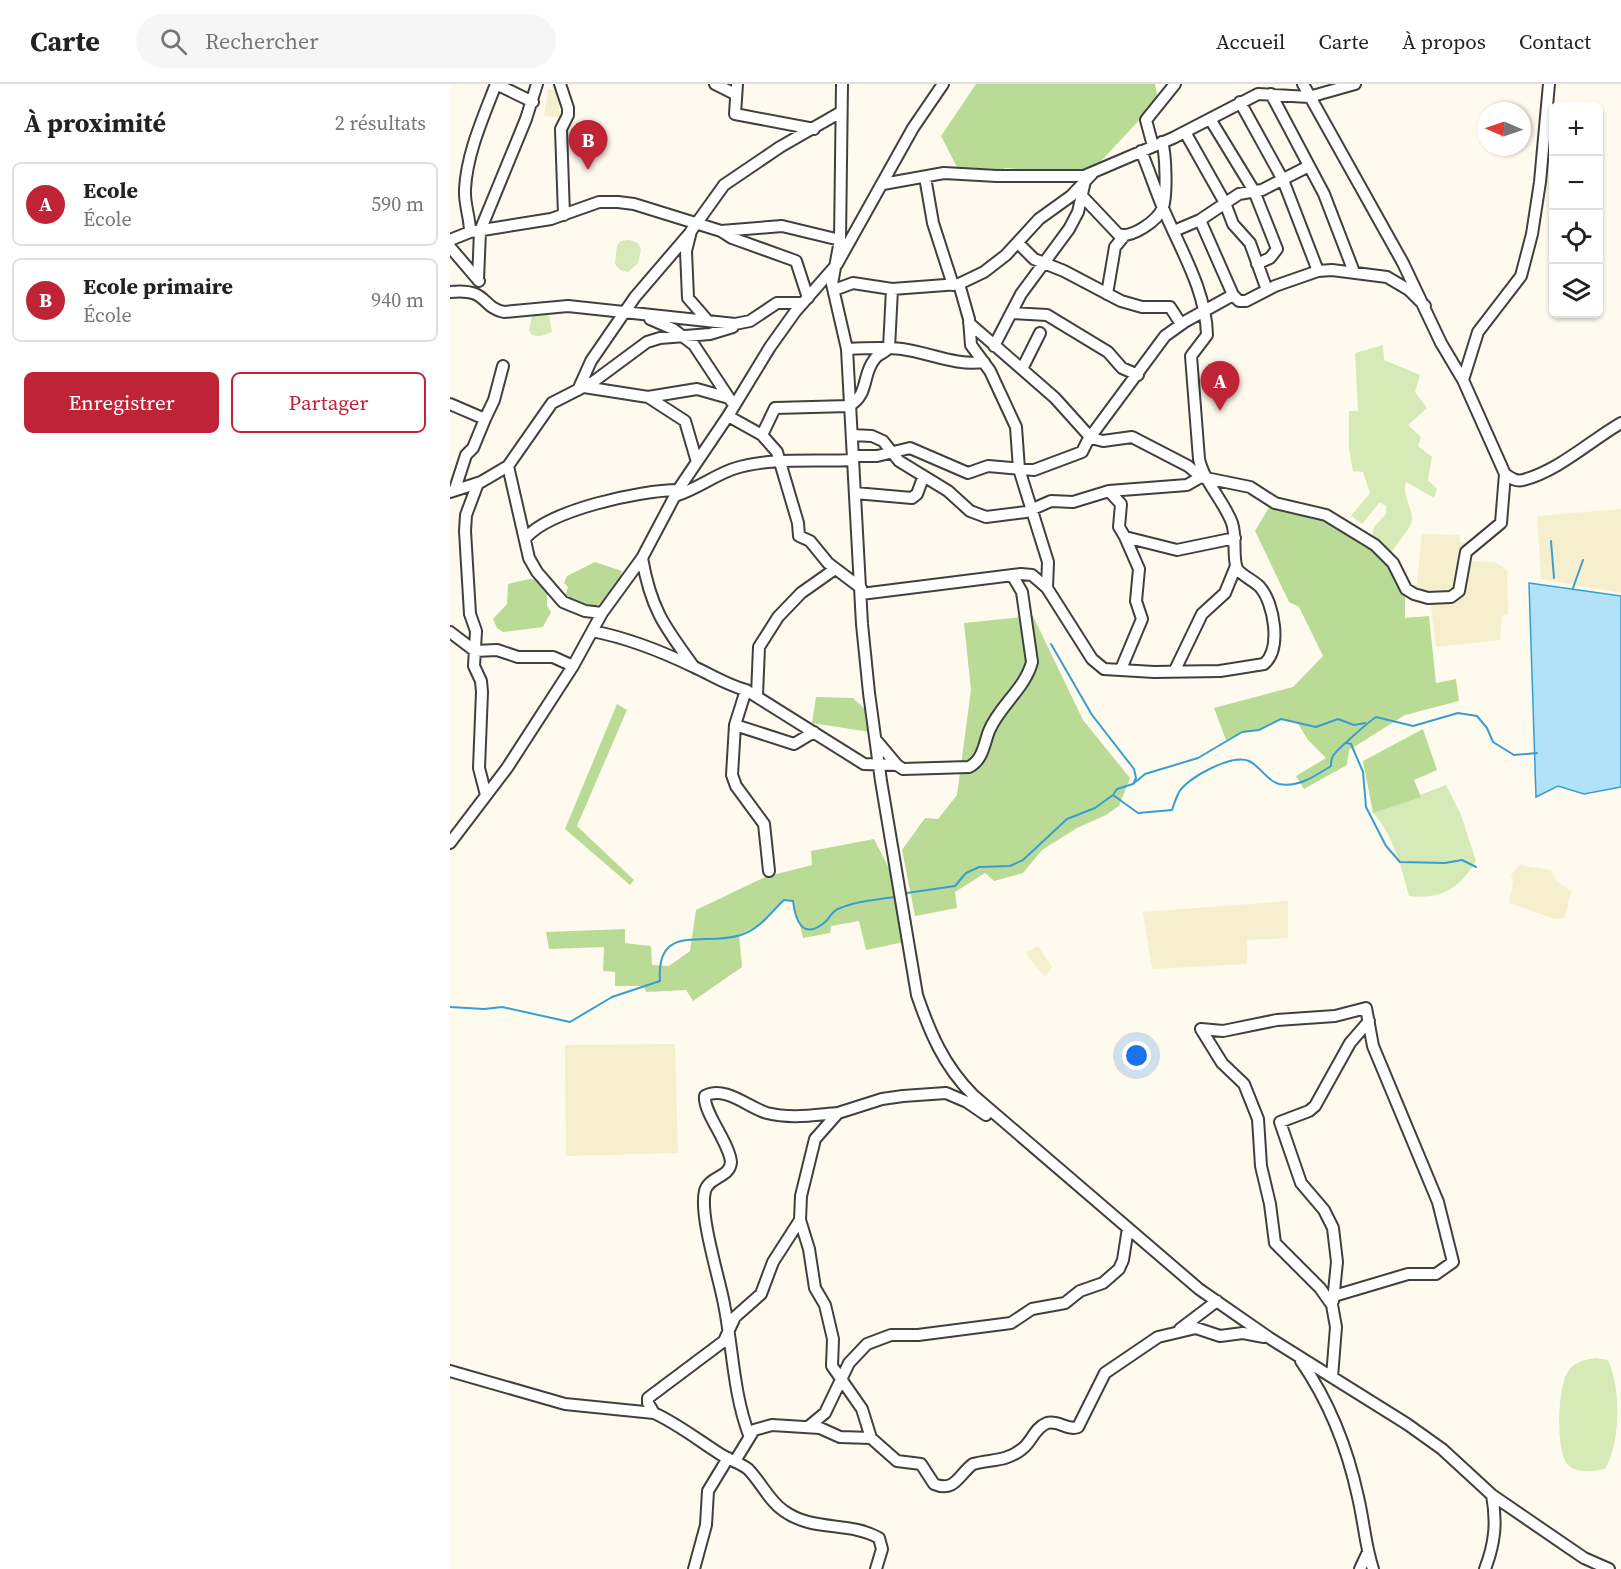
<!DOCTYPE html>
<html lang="fr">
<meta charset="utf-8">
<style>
body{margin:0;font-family:"Source Serif 4",serif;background:#f6f6f6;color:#222}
.controls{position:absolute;right:18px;top:18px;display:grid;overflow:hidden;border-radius:9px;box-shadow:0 2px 4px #0004}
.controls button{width:54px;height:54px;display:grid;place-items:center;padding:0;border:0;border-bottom:2px solid #e0e0e0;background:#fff;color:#222;font:30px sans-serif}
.compass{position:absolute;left:1027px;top:18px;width:54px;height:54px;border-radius:50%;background:#fff;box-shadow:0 2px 4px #0004;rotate:272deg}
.you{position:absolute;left:687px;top:972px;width:21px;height:21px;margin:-15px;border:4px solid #fff;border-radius:50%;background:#1a73e8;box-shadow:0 0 0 9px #1a73e833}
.badge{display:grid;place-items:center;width:39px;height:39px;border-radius:50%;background:#bf2336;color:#fff;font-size:20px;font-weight:700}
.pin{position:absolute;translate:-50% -50px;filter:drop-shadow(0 2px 3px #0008)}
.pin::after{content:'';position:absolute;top:32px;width:21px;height:18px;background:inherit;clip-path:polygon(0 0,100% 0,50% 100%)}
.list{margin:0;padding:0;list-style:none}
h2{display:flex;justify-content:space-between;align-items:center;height:78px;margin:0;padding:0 24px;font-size:26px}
h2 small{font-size:20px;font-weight:400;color:#767676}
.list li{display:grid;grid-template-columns:39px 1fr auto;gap:18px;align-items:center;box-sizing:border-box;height:84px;margin:0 12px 12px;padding:0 12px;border:2px solid #e0e0e0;border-radius:9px}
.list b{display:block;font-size:22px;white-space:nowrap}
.list p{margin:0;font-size:20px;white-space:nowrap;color:#767676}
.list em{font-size:20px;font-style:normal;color:#767676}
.actions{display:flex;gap:12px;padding:18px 24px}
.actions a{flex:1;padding:14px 0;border:2px solid #bf2336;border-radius:9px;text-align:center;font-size:21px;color:#bf2336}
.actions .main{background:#bf2336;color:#fff}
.icon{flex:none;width:33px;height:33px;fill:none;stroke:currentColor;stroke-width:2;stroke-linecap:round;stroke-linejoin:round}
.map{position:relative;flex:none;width:1171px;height:1485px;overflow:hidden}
header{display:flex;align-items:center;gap:36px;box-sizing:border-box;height:84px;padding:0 30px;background:#fff;border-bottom:2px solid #e0e0e0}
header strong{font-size:28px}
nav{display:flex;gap:33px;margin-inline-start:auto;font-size:21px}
.search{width:420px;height:54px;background:#f6f6f6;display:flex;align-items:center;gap:15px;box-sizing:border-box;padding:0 21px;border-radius:33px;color:#767676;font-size:22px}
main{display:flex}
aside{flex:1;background:#fff}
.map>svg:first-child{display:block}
.farmland{fill:#f5efcd}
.green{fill:#d5eab7}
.forest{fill:#badb96}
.water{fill:#b2e2f7;stroke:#389ecf;stroke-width:1.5}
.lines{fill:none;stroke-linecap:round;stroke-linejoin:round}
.stream{stroke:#389ecf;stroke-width:2}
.minor-casing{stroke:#404040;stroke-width:14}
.minor{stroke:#fff;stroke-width:10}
</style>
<header>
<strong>Carte</strong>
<div class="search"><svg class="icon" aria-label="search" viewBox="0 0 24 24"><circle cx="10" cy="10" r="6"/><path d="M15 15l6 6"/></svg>Rechercher</div>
<nav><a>Accueil</a><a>Carte</a><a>À propos</a><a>Contact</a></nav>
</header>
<main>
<aside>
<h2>À proximité<small>2 résultats</small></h2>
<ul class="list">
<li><span class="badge">A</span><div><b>Ecole</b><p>École</p></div><em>590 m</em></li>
<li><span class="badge">B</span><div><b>Ecole primaire</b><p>École</p></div><em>940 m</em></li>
</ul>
<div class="actions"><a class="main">Enregistrer</a><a>Partager</a></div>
</aside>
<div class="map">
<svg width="1171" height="1485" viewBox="0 0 1171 1485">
<rect width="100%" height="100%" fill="#fffaee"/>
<!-- farmland -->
<path class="farmland" d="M98 5 109 6V33L94 32Z
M1171 425V509L1091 495 1087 432Z
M972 450 1010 451V458L1016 459 1014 477 1045 478 1057 486 1058 530 1052 532 1050 556 986 563 980 514 966 507Z
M1070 781 1101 786 1106 797 1121 807 1115 834 1105 835 1059 819 1063 798 1061 791Z
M838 817V854L797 856V880L702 885 693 828Z
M588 862 602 883 595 893 575 869Z
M225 960 228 1069 116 1072 115 961Z"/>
<!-- green -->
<path class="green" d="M179 156 188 159 191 166 188 179 178 188 170 186 165 180 167 161 171 157Z
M83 226 99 232 102 248C94 251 85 256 79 247Z
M933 261 934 276 970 291 965 308 977 324 958 341 971 353 968 362 982 373 978 396 987 405 984 414 956 398C951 414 966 428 961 440 957 449 947 458 942 468H928L921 460 924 443 936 430V422L930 418 912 440 901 432 920 409 913 388 903 387 899 365V327H908L905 269Z
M996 701 1011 731 1026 777C1010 804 991 816 959 812 951 783 944 752 923 729Z
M1145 1274 1158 1276C1171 1305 1171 1357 1155 1385 1143 1387 1127 1390 1118 1381 1105 1367 1108 1305 1117 1289 1124 1278 1133 1276 1145 1274Z"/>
<!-- forest -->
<path class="forest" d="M526 0H705L708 16 639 90 555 84 547 91 509 87 491 52Z
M821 420 883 437 938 475 955 506V534L979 532 986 599 1006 595 1009 617 955 631 899 666 897 681 854 705 846 692 876 674 858 656 847 638 831 635 809 646 792 648 776 656 764 624 843 603 873 572 849 523 839 518 805 447Z
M145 478 172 487C170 496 165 501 160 509 144 530 137 523 113 518L118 503 114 499 117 492Z
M79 495 89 496 97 502V522L101 528 93 543 53 548 47 544 43 535 57 520 58 500Z
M583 532 633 636 680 694 669 722 656 731 627 744 592 766 573 789 544 797 535 789 505 808 507 824 465 832 452 766 475 734 488 735 507 711 521 606 514 539Z
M366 613 403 614 417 627 420 648 362 639Z
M167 620 177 626 127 742 184 796 180 801 115 745Z
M973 645 987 686 964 696 971 713 923 729 913 677Z
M424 755 440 786 454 858 416 866 409 837 381 842 380 849 353 854C351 841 345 831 343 817L334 816 311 840 289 851 292 883 243 917 236 906 196 908 194 902H165V888L153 887 154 863 99 865 96 848 175 845V859L201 862 202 881 219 882 240 867 246 826 315 793 362 781 361 767Z"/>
<!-- water -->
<path class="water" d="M1079 499 1171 512V703L1134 710 1108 702 1086 713Z"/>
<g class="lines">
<!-- stream -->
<path class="stream" d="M1101 457 1104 494
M1123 504 1133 476
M601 560 642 631 684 685 686 694 683 700 667 705 663 711
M897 659 901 660 913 688 916 723 936 762 950 778 995 779 1012 776 1026 783
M683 700 695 690 748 674 792 648 809 646 831 635 866 643 888 635 904 641 915 639
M457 809 505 802 516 789 529 783 560 782 573 776 617 735 645 724 663 711 688 729 722 726C724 720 726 714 729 708 738 693 782 670 799 677 810 682 817 697 829 700 848 704 865 692 881 682 881 679 881 675 883 672 885 667 921 636 926 633L963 642 1008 629 1027 632 1037 644 1043 658 1064 671 1087 669
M0 923 34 925 52 923 120 938 162 913 210 897C206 838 253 863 291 851 310 845 320 829 334 816L343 817C345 834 352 858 375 838 380 834 381 828 388 825 405 817 426 816 444 813"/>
<defs>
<path id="minor" d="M46 0 83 18
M110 0 118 24V31L111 45 114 131
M265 0 285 10
M287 0 285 30 364 45
M392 0 390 156 382 200 397 265 412 540 419 609 431 697 467 911C480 949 494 982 523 1011L749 1205 821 1255 957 1340 992 1365 1042 1411 1134 1474 1159 1485
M853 0 953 179 991 259 1013 296 1055 390C1061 394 1066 398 1073 396 1108 387 1140 357 1171 339
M821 10 874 110 904 188
M790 18 833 96 868 187
M760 35 804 107 827 165 820 174 807 180
M735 48 775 119 783 140 800 159 817 206
M703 62 696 36 725 0
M475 93 483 139 503 201
M433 100 494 89 547 92H634L723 54 808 10 859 13 905 0
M632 112 668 150C681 155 708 137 713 123 717 111 716 70 712 58
M750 136 783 211
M271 147 282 154 346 177 358 214
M724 147 750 136 789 110 812 106 859 82
M20 148C20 133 14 120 15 105 17 69 33 34 46 0
M0 156 20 148 101 135 149 118H168L184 120 271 147 332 142 390 156
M568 159 584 175 614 187 671 217 692 223H720L731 240
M0 163 29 197
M28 196 30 147 76 35 87 0
M509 200 519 235 521 261 540 287 566 343 569 385 598 478 597 504 642 575 654 585 704 588 770 587 814 580C832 565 824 519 810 503 803 496 794 493 787 485 782 471 787 454 782 439 774 417 754 398 749 375L741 272 757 251C756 206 730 165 713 124 705 105 699 86 691 67
M384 206 403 199 442 205 509 200 534 188 556 171 589 135 621 112 642 90
M0 208C39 204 30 223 54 228L118 222 285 240 300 237 327 219H353
M657 210 665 163 674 152
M563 229 597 231 658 268 672 284 688 291
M200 235 223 245 244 261 281 317
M258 237 238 214 236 167 241 147 274 101 330 63 391 28
M519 239 605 314 641 354 653 357 682 353 738 382 751 393 800 403 825 419 876 431 925 461 943 479 956 505 964 510 978 514 1001 513 1009 507 1016 468 1051 439 1055 390
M544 262 571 210 619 145 628 128 635 97
M397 265C415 264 434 263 452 265 481 269 505 282 534 278
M572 285 590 249
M1013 296 1028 248 1071 192 1082 150 1090 98 1099 0
M134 303 198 313 247 305 279 314
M128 306 141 277 185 213 239 150
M198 313 235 337 247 378
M0 320 35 335 44 316 53 282
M278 332 312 351 327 368 348 439 349 452 360 457 378 479 411 504
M312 351 325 324 399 322C419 311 412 291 424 276 427 270 435 269 439 264L442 205
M402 351 422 352 433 357 449 377 498 407 520 427 536 433 576 428 601 417 623 418 659 407 737 401 751 393
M403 372H427L460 364 518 389 538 382 584 386 632 368 638 356 715 252 736 237 783 211 789 217H796L825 202 868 187 882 186 937 193 959 206 975 222
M58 382 79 474 87 488 113 518 135 527 152 529
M28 399 16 431 15 447 20 530 26 547 24 582 31 597 32 608 29 684 36 711
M5 405 16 371 23 364 35 335
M659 407 671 420 669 443 675 453 727 466 785 454
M0 408 31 398 58 382 102 319 143 298 197 258 210 254 260 250 283 243
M405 409 462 414 467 410 473 394
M225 412C247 405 263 392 283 385 319 373 365 378 403 376
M75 455C98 426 191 406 228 406
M192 474C201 525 214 542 244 583
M411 510 571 490 582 491 597 504
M142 547C178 554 211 567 244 583 262 591 277 601 296 606L414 680 447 681 453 685 519 683C533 676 534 660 539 647 549 622 575 605 582 578L572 508 562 491
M0 548 25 567 47 566 68 573H103L123 582
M671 585 692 535 686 517 689 485 675 453
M725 586 752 530 775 509 786 482
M296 606 285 641 282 691 286 702 314 740 319 787
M307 611 309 563 328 533 351 509 385 485
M285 641 344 660 364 648
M426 656 447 681
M0 759 57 684 123 582 152 529 192 474 228 406 278 332 320 263 345 228 387 180 463 44 493 0
M751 945 773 947 827 936 885 932 916 924 923 962 988 1118 1003 1178 986 1190H958L884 1212
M751 945 772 979 794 1000 808 1035 811 1082 820 1120 825 1159 870 1204 882 1221 886 1243 882 1293
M883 1217 887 1178 883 1144 874 1126 851 1099 830 1038 859 1027 865 1022 900 959 919 937
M730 1245 767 1217
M851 1277C880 1319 897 1362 908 1413 914 1438 915 1461 923 1485
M0 1287 115 1320 204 1329C228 1340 248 1356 270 1370 279 1376 289 1378 298 1385 311 1398 319 1417 334 1427 363 1448 399 1437 429 1454L432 1465 426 1485
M204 1329 198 1319V1314L274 1257 285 1233 311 1210 323 1178 350 1136
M358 1343 375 1329 399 1279 417 1260 441 1251H468L561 1239 582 1225 615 1219 630 1207 653 1199 669 1185 673 1176 678 1144
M299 1351C283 1308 283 1265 274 1220 269 1193 249 1131 255 1107 259 1092 280 1094 281 1078 279 1058 253 1028 255 1012 275 1001 299 1024 317 1029 341 1035 363 1031 388 1029
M421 1354 412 1325 382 1282 383 1255 375 1221 365 1204 359 1165 350 1136 351 1112 365 1055 388 1029 432 1015 453 1012 496 1009 517 1018 536 1031
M285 1377 304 1346 322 1341 370 1344 390 1353 421 1354 447 1377 471 1380 484 1400C505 1409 509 1390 523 1380 541 1375 556 1378 572 1365 582 1358 584 1344 597 1339 609 1336 618 1347 628 1343L655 1289 708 1253 746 1244 770 1252 793 1249 814 1253
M244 1485 256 1441 258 1407 278 1374
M910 1485 917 1470
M1035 1485C1045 1459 1047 1438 1042 1411"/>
</defs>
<!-- minor casing -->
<use href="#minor" class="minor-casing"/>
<!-- minor -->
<use href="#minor" class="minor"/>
</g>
</svg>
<div class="controls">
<button>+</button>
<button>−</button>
<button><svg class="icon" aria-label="locate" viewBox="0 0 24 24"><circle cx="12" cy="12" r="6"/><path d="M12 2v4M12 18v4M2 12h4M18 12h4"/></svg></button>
<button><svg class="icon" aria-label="layers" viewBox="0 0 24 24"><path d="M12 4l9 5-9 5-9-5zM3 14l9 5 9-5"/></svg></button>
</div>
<svg class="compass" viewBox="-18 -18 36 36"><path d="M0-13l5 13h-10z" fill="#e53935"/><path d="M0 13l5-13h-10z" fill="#767676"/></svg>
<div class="you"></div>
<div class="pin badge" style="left:770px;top:327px">A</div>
<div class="pin badge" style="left:138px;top:86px">B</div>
</div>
</main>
